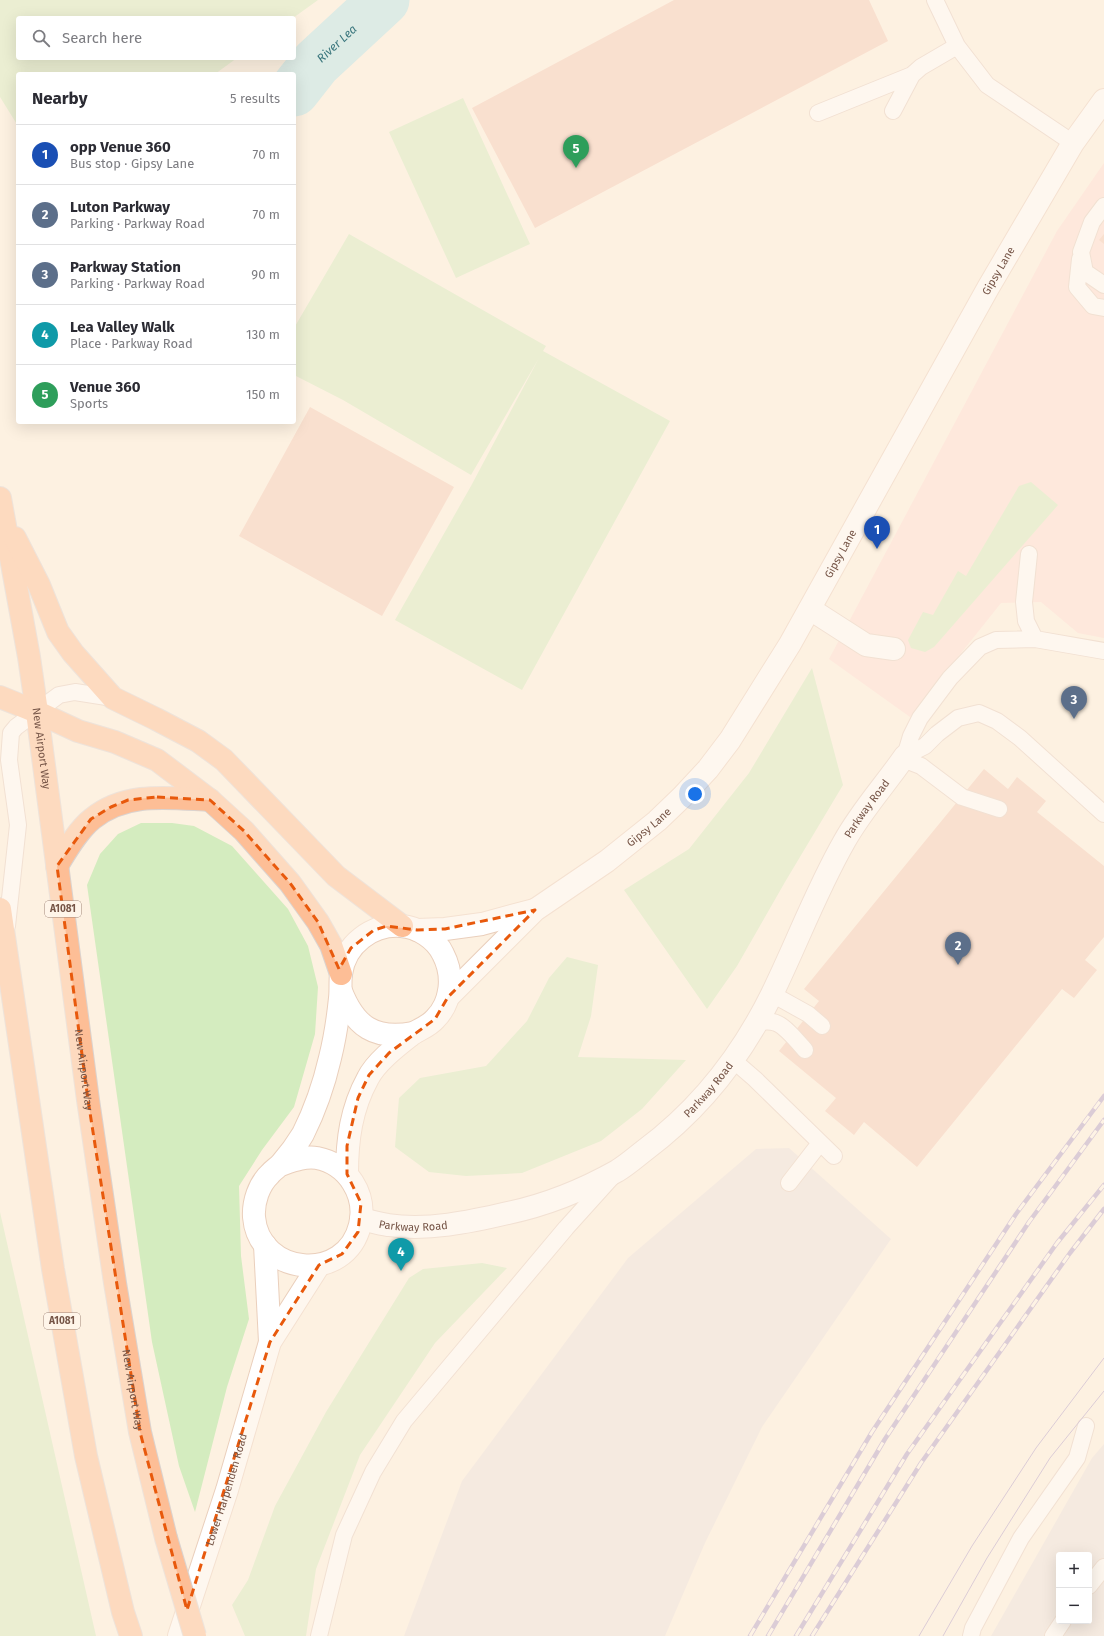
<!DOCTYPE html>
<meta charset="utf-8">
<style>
body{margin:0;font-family:"Fira Sans",sans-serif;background:#f2f2f3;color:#2b2b33}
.controls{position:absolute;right:12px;bottom:12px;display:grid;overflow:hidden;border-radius:4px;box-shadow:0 4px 16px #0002}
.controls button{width:36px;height:36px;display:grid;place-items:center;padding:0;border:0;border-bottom:1px solid #e1e1e2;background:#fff;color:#2b2b33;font:20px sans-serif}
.you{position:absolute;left:695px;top:794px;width:14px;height:14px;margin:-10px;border:3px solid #fff;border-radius:50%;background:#1a73e8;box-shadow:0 0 0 6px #1a73e833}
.badge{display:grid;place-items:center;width:26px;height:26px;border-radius:50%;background:#2563eb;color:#fff;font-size:13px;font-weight:700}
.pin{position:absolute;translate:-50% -33px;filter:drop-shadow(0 1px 2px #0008)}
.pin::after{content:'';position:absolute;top:21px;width:14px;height:12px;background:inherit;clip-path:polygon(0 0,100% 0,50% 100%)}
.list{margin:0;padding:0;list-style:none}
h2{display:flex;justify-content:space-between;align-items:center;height:52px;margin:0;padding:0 16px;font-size:17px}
h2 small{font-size:13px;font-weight:400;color:#7c7c81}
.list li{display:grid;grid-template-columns:26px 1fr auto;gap:12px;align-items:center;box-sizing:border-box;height:60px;padding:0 16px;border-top:1px solid #e1e1e2}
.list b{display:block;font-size:15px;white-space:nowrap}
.list p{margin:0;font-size:13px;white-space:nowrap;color:#7c7c81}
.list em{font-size:13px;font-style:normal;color:#7c7c81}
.icon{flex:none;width:22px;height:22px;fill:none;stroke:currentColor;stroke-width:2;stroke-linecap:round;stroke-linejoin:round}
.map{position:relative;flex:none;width:1104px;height:1636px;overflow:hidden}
.search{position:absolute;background:#fff;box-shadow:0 4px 16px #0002;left:16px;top:16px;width:280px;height:44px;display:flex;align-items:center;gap:10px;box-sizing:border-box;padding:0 14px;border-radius:4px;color:#7c7c81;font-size:15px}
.panel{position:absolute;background:#fff;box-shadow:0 4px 16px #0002;left:16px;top:72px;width:280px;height:352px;border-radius:4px}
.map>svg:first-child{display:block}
.commercial{fill:#feded4}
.industrial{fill:#ece3dd;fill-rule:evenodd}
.green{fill:#d4ecbf}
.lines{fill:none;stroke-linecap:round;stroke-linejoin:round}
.river{stroke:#b5e4e8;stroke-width:51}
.building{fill:#f4ccb8}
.service-casing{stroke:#e4cec0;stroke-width:18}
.minor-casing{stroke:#e4cec0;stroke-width:24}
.secondary-casing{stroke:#eacfbc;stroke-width:24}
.trunk-casing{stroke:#dbd3cf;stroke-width:24}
.service{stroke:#fff;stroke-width:16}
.minor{stroke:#fff;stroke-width:22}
.secondary{stroke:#fff;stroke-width:22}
.trunk{stroke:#fdbe96;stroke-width:22}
.tram{stroke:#b2a0c7;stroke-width:1}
.rail-casing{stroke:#b2a0c7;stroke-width:4.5}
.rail{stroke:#fff5e9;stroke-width:3;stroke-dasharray:9;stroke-linecap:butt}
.trunk-bridge-casing{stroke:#dbd3cf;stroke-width:24;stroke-linecap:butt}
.trunk-bridge{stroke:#fdbe96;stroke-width:22}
.marked{fill:none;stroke:#e8590c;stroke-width:3;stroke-dasharray:8 5;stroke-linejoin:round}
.labels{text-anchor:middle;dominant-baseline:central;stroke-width:4;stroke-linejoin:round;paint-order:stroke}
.shield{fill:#fff5e9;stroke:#9f8578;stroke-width:1}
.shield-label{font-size:10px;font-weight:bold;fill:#765547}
.street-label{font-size:11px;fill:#765547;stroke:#fff5e9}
.water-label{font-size:12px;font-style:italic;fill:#3a767d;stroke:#fff5e9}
</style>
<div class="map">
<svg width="1104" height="1636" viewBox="0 0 1104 1636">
<rect width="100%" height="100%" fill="#fdf1e1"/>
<!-- commercial -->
<path class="commercial" d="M1104 163V638L1078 633 1041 602 1001 603 910 717 829 659 1057 231Z"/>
<!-- industrial -->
<path class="industrial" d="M789 1148 891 1239 762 1427 705 1543 665 1636H404L462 1481 628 1258 756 1149Z
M1104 1444V1636H991L1092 1458ZM1059 1555H1089V1621H1059Z"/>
<!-- green -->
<path class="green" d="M0 0H318L293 18H18V58H237L215 74H18V126L0 97Z
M463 98 530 244 456 278 389 132Z
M349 234 546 346 543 351 670 421 522 690 395 620 471 486 539 358 471 475 343 400 294 375V328Z
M1031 482 1058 505 934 647 925 652 911 648 908 640 923 612 933 615 958 571 966 576 1019 486Z
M812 668 843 785 785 882 737 966 707 1009 624 890 689 849 749 773Z
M141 823H172L194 826 232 846 288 909 308 946 318 987 315 1034 294 1107 262 1150 239 1186 241 1256 249 1319 227 1387 195 1512 179 1466 152 1342 87 885 100 854 118 834Z
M567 957 598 965 591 1016 578 1057 686 1060 642 1109 601 1141 522 1173 466 1176 429 1172 395 1147 399 1098 420 1078 486 1066 527 1021 549 978Z
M0 1212 96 1636H0Z
M482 1263 507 1268 435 1343 360 1455 316 1569 306 1636H245L232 1605 248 1580 275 1506 326 1412 409 1278 423 1269Z"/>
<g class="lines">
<!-- river -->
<path class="river" id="s1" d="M294 91 316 63 384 0"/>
</g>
<!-- building -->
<path class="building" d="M674 0H869L888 41 535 228 472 108Z
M1104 234V244L1099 240Z
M310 407 454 487 382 616 239 536Z
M984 769 1008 789 1017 777 1046 801 1037 812 1104 866V937L1085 960 1097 970 1092 976 1074 998 1062 989 917 1167 864 1122 854 1135 825 1111 836 1098 779 1051 819 1001 804 989Z"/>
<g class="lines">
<defs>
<path id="service" d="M935 0 957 46 987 85 1073 143
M893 111 912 75 921 67 957 46
M818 113 912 75
M1104 206 1092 222 1081 252 1085 272 1104 285
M1080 259 1077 287 1093 306 1104 308
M1029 554 1024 602 1026 621 1035 639
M905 756 911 736 920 718 950 678 980 647 996 640 1035 639 1104 651
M905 756 925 746 937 734 958 718 979 713 997 721 1020 738 1104 814
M903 759 921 766 962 797 999 809
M7 926 18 825 9 760 11 733 16 727 59 695 75 692 113 698
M772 994 808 1014 822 1026
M756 1022C762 1022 770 1020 776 1023 785 1026 798 1042 805 1050
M733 1060 755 1079 834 1156
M789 1183 820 1143
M1089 1586 1104 1567
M319 1636 344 1535 373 1472 404 1421 566 1228 612 1177
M971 1636 973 1628 1021 1538 1077 1458 1086 1426
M1053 1636 1063 1621"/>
<g id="minor">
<path d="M810 609 866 645 894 649"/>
<path id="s2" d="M361 1219C370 1221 379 1224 388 1225 427 1231 470 1222 508 1213 546 1205 583 1190 617 1171 627 1165 636 1157 645 1150 700 1109 742 1055 772 994 797 943 816 891 844 842 861 811 885 785 905 756"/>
</g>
<g id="secondary">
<path d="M417 930 445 929 482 924 534 910"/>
<path d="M341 991C355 1027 375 1040 413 1033"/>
<path id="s3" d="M448 997 535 910 607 861 657 821 682 797 708 769 730 740 790 644 988 288 1073 143 1104 100"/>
<path d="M280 1165C292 1161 304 1156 317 1158 348 1164 367 1195 360 1225 346 1284 259 1276 254 1217 253 1202 259 1184 270 1174 273 1170 277 1168 281 1164 288 1156 297 1144 303 1134 315 1110 324 1084 330 1058 335 1038 338 1018 340 998 341 990 340 982 341 974 345 944 372 924 401 926 418 927 436 939 443 954 454 975 452 1002 435 1019 428 1027 419 1029 411 1035 397 1046 376 1062 368 1078 351 1109 347 1140 347 1174"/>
<path d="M265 1245 270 1342"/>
<path id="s4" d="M179 1636 227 1490 270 1342 319 1265"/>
</g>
<g id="trunk">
<path id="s5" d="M0 498 29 657 37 712 88 1100 115 1283 140 1432 166 1538"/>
<path d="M15 538 39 585 58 632 73 653 113 698 156 719 198 741 224 760 336 876 402 926"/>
<path d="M0 697 37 712 78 731 115 742 157 760 210 800 244 831 290 883 318 922 331 945 341 974"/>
<path d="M57 866C66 851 78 830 92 819 126 791 169 798 210 800"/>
<path d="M0 909 53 1269 86 1456 123 1612 131 1636"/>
</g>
</defs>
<!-- service casing -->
<use href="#service" class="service-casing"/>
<!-- minor casing -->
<use href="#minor" class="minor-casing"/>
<!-- secondary casing -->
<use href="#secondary" class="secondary-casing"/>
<!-- trunk casing -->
<use href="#trunk" class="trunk-casing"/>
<!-- service -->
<use href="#service" class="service"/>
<!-- minor -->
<use href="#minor" class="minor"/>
<!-- secondary -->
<use href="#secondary" class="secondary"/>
<!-- trunk -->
<use href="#trunk" class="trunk"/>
<!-- tram -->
<path class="tram" d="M919 1636 972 1546 1036 1448 1104 1358
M943 1636 987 1558 1050 1458 1104 1391"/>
<defs>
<path id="rail" d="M750 1636 872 1432 1016 1214 1104 1096
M768 1636 885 1439 1029 1222 1104 1120
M796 1636 907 1454 1057 1243 1104 1185
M812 1636 921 1463 1070 1253 1104 1209"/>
</defs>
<!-- rail casing -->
<use href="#rail" class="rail-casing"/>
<!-- rail -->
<use href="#rail" class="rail"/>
<defs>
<path id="trunk-bridge" d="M166 1538 195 1636"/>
</defs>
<!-- trunk-bridge casing -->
<use href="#trunk-bridge" class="trunk-bridge-casing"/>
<!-- trunk-bridge -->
<use href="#trunk-bridge" class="trunk-bridge"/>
</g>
<!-- marked area -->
<path d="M0 0H1104V1636H0ZM157 797 210 800 244 831 290 883 318 922 339 969 351 948 374 930 387 926 417 930 445 929 535 910 448 997 435 1019 389 1053 369 1075 358 1098 347 1146V1174L361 1203 358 1232 342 1254 319 1265 270 1342 187 1610 140 1432 88 1100 57 866 91 819 111 807 128 800Z" fill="#fdf1e1" fill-opacity=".55" fill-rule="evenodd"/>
<path class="marked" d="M157 797 210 800 244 831 290 883 318 922 339 969 351 948 374 930 387 926 417 930 445 929 535 910 448 997 435 1019 389 1053 369 1075 358 1098 347 1146V1174L361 1203 358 1232 342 1254 319 1265 270 1342 187 1610 140 1432 88 1100 57 866 91 819 111 807 128 800Z"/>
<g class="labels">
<!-- shield labels -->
<g class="shield">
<rect x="45" y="901" width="36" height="16" rx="3"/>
<rect x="44" y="1313" width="36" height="16" rx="3"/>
</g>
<g class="shield-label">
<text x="63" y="909">A1081</text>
<text x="62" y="1321">A1081</text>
</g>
<!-- street labels -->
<g class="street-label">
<text stroke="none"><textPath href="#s3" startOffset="924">Gipsy Lane</textPath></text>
<text stroke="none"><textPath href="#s3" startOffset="600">Gipsy Lane</textPath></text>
<text stroke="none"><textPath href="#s5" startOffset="254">New Airport Way</textPath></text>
<text stroke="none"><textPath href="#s2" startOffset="713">Parkway Road</textPath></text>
<text stroke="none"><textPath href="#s3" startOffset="264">Gipsy Lane</textPath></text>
<text stroke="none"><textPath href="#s5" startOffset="578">New Airport Way</textPath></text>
<text stroke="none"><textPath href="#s2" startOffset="389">Parkway Road</textPath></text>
<text stroke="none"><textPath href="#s2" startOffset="53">Parkway Road</textPath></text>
<text stroke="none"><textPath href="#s5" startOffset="902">New Airport Way</textPath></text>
<text stroke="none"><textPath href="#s4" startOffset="154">Lower Harpenden Road</textPath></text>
</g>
<!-- water labels -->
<g class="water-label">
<text stroke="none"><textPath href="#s1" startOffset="64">River Lea</textPath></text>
</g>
</g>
</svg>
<div class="controls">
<button>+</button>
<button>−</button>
</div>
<div class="you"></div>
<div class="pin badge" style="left:877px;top:549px;background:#1a4fb4">1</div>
<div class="pin badge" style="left:958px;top:965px;background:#5c6f8a">2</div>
<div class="pin badge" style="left:1074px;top:719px;background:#5c6f8a">3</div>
<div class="pin badge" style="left:401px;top:1271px;background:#0f9aa8">4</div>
<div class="pin badge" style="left:576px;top:168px;background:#2e9e5b">5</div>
<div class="search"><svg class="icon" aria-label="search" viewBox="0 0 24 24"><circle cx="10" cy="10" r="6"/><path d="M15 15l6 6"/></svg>Search here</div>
<section class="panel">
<h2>Nearby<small>5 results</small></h2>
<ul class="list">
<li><span class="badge" style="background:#1a4fb4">1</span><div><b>opp Venue 360</b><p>Bus stop · Gipsy Lane</p></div><em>70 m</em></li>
<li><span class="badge" style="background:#5c6f8a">2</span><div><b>Luton Parkway</b><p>Parking · Parkway Road</p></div><em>70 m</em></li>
<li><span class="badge" style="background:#5c6f8a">3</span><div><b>Parkway Station</b><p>Parking · Parkway Road</p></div><em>90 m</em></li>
<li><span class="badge" style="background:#0f9aa8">4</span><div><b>Lea Valley Walk</b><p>Place · Parkway Road</p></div><em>130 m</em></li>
<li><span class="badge" style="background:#2e9e5b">5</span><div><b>Venue 360</b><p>Sports</p></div><em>150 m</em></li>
</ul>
</section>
</div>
